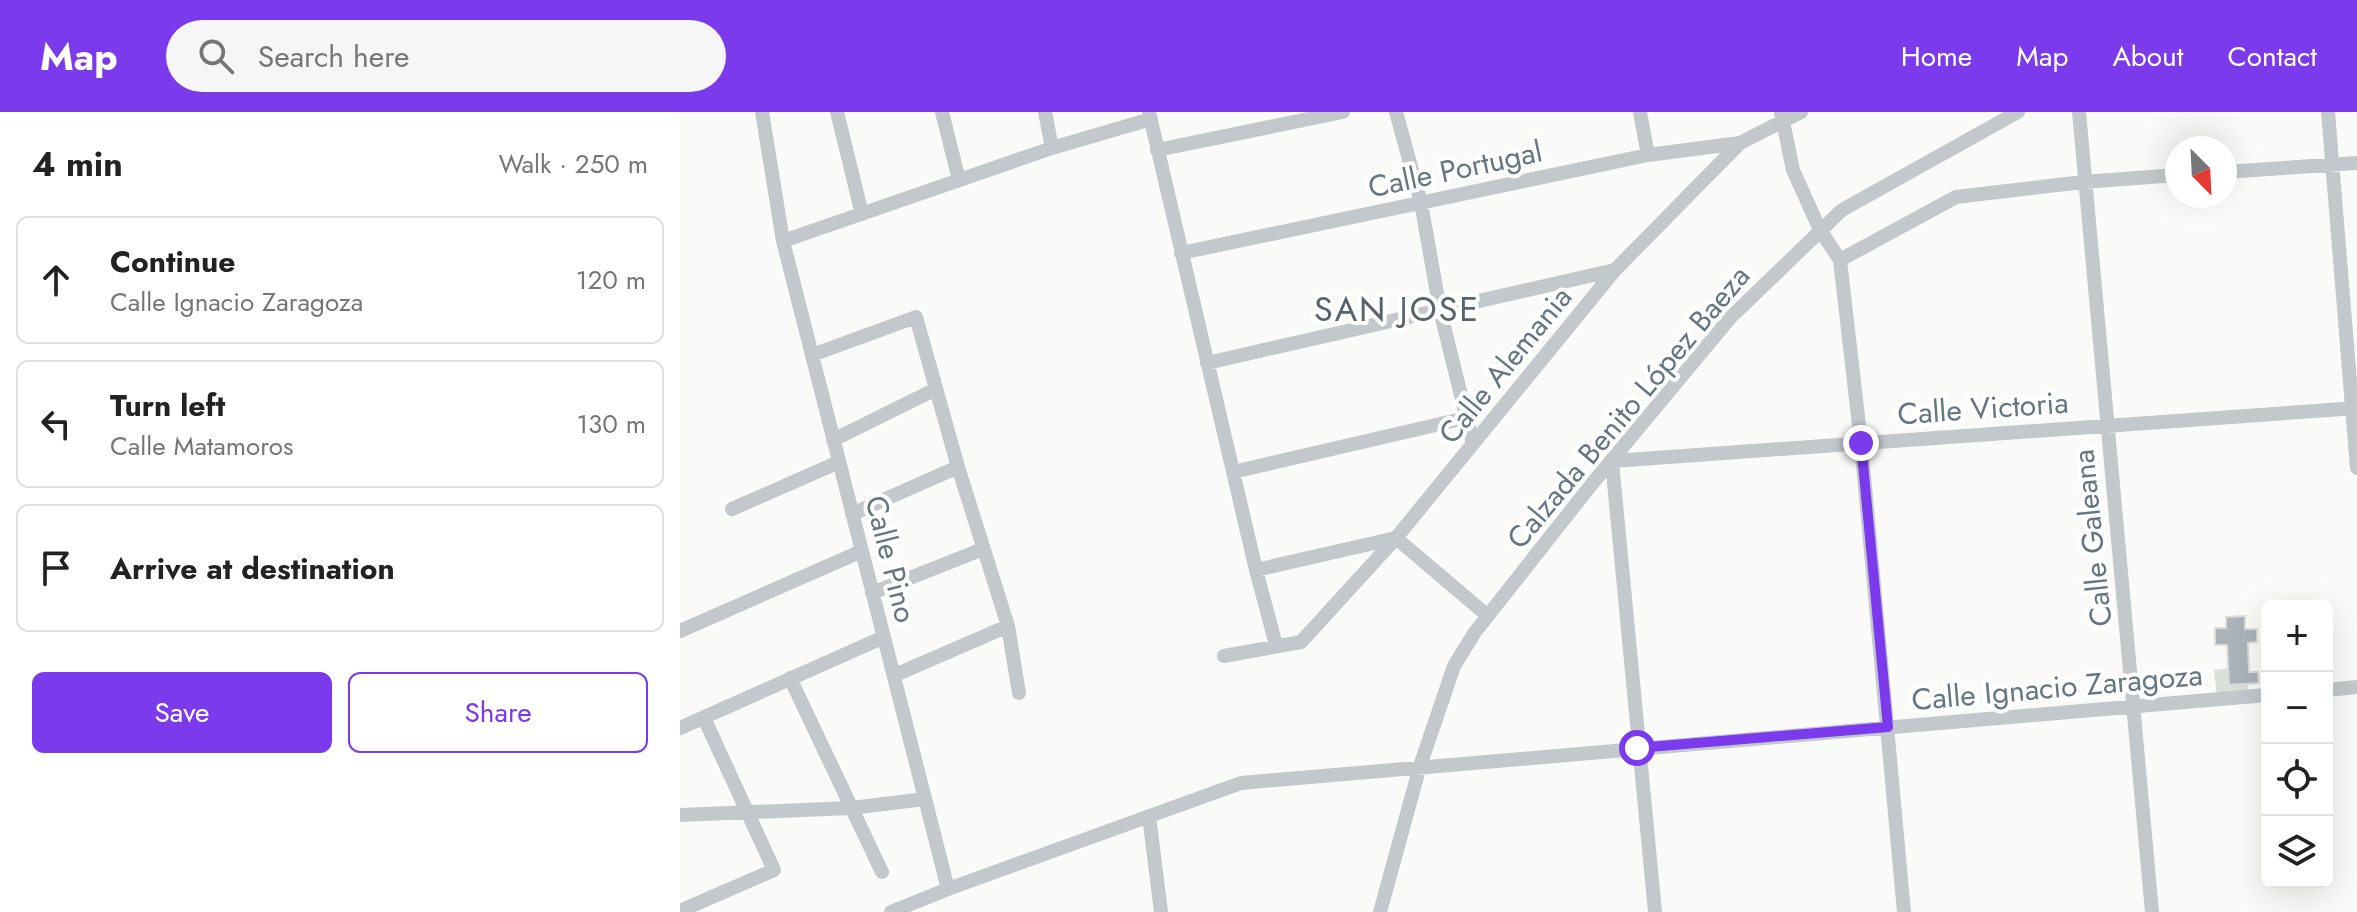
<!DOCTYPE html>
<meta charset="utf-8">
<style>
body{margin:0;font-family:Jost,sans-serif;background:#f6f6f6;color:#222}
.controls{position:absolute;right:24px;bottom:24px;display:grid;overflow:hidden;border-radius:12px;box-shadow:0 8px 32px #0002}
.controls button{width:72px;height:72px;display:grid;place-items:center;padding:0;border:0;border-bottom:2px solid #e0e0e0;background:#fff;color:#222;font:40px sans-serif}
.compass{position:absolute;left:1485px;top:24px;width:72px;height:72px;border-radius:50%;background:#fff;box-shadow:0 8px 32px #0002;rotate:156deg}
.stop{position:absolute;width:24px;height:24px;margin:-18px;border:6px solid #7c3aed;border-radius:50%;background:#fff}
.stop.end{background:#7c3aed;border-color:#fff;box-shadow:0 2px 8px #0008}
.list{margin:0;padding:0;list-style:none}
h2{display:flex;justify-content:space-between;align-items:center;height:104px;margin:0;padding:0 32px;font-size:34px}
h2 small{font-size:26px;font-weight:400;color:#767676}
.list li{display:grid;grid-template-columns:52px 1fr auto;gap:24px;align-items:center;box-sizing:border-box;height:128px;margin:0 16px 16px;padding:0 16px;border:2px solid #e0e0e0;border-radius:12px}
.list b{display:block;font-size:30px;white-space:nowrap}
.list p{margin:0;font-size:26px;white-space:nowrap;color:#767676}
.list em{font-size:26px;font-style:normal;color:#767676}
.actions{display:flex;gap:16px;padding:24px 32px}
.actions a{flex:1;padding:18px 0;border:2px solid #7c3aed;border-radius:12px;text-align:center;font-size:28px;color:#7c3aed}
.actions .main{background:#7c3aed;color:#fff}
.icon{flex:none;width:44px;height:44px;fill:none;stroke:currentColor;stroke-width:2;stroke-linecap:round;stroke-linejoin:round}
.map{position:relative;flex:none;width:1677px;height:800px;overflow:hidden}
header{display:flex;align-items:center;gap:48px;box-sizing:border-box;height:112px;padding:0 40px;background:#7c3aed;color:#fff}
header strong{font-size:38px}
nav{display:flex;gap:44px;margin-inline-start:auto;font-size:28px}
.search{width:560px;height:72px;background:#f6f6f6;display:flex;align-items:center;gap:20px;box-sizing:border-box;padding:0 28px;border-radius:44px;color:#767676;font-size:30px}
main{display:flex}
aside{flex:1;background:#fff}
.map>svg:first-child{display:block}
.green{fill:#dadfd7}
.building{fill:#aab3b9;stroke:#dcdcda;stroke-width:2}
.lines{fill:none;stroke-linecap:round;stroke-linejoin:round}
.minor{stroke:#c3c8cc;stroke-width:14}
.route{stroke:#7c3aed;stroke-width:10}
.labels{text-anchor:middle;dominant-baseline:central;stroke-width:8;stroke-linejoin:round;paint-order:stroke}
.street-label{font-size:30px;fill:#657683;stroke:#fff}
.quarter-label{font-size:34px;letter-spacing:2px;fill:#57646e;stroke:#fff}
</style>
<header>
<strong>Map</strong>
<div class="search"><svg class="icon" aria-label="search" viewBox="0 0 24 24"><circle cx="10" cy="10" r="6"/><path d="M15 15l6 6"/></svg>Search here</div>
<nav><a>Home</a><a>Map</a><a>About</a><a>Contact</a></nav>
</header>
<main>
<aside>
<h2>4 min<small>Walk · 250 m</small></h2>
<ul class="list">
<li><svg class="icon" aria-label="ahead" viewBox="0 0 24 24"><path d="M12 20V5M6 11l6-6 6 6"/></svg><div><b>Continue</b><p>Calle Ignacio Zaragoza</p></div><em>120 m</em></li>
<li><svg class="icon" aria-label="left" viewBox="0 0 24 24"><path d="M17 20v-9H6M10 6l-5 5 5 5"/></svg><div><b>Turn left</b><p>Calle Matamoros</p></div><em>130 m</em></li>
<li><svg class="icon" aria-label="arrive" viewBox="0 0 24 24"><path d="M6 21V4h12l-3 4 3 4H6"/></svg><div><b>Arrive at destination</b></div></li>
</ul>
<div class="actions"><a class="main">Save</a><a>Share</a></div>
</aside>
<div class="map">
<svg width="1677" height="800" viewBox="0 0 1677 800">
<rect width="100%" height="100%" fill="#fafaf8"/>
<!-- green -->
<path class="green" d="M1569 554 1568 583 1537 584 1534 558Z"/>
<!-- building -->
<path class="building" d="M1565 504V517H1577V530L1568 531 1569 560H1578L1579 571 1549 573 1547 533H1535V516H1546V505Z"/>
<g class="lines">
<!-- minor -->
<path class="minor" d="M82 0 103 129 268 777
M157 0 182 102
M262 0 279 68
M365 0 372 36
M469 0 576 458 596 533
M716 0 741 91 760 198 793 332
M960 0 968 43
M1101 0 1113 58 1140 118 1160 148 1181 331 1224 800
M1399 0 1472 800
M1648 0 1677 356
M477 38 663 0
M1545 60 1677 51
M103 129 372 36 471 7
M501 141 968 43 1060 31
M1160 148 1276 85 1403 70 1497 63
M132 243 236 205 278 355 328 514 339 581
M527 251 935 158
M153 328 256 277
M933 349 1677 296
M932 350 975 800
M553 360 786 306
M52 397 159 350
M172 402 278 355
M576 458 716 426 808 504
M192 481 303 437
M0 519 182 439
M544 544 621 530 716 426 935 158 1060 31 1121 0
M215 563 328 514
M110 566 202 760
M1647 578 1677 575
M0 616 204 525
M0 703 171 696 245 687
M469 704 481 800
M0 799 94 758 24 606
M211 800 268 777 561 671 1587 583
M700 800 740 654 774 554 795 520 911 373 1050 206 1162 98 1338 0"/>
</g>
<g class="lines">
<!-- route -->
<path class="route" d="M957 636 1208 615 1181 331"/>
</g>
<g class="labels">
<!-- street labels -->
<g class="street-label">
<text transform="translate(775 57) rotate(-12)">Calle Portugal</text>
<text transform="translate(825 253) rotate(-51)">Calle Alemania</text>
<text transform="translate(948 295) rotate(-50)">Calzada Benito López Baeza</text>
<text transform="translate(1303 296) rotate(-4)">Calle Victoria</text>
<text transform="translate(1412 426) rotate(-96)">Calle Galeana</text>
<text transform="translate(211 447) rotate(76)">Calle Pino</text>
<text transform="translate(1377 575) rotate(-5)">Calle Ignacio Zaragoza</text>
</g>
<!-- quarter labels -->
<g class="quarter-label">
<text x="717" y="197">SAN JOSE</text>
</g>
</g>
</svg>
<div class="controls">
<button>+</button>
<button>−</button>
<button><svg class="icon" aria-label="locate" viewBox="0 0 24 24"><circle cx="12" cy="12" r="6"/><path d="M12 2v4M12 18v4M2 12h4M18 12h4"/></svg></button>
<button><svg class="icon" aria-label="layers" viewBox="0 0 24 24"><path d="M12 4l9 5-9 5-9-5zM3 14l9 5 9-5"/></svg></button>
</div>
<svg class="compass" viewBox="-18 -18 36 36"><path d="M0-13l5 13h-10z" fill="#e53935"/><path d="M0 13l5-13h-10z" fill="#767676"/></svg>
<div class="stop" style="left:957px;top:636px"></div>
<div class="stop end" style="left:1181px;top:331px"></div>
</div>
</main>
